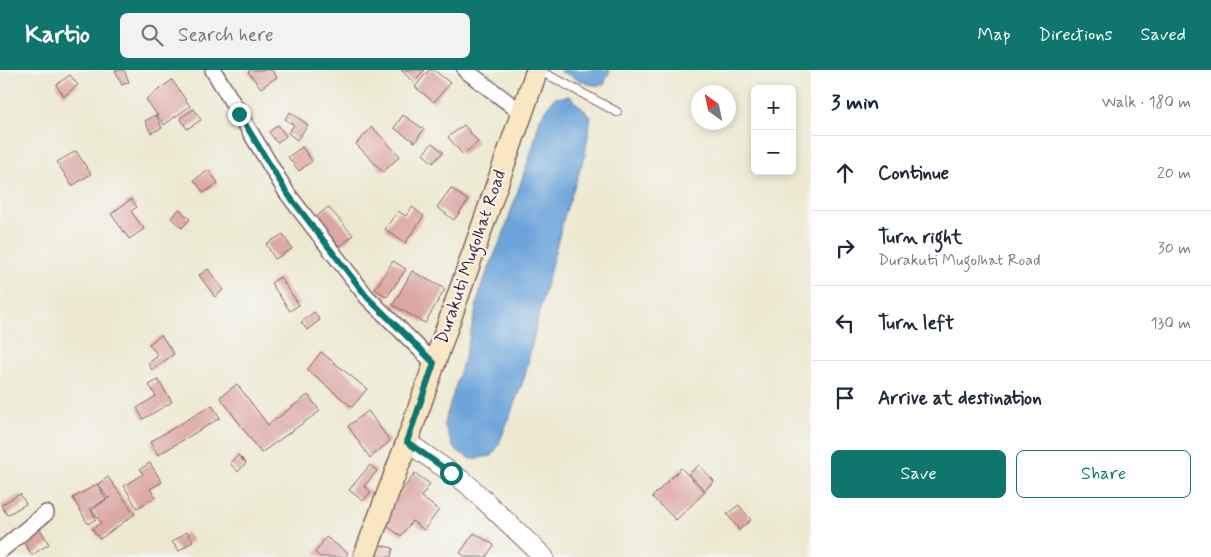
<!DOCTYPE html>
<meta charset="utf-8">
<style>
body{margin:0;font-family:Mynerve,sans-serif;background:#f2f2f3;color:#1f2937}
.controls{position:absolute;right:15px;top:15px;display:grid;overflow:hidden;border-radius:8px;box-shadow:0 2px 8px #0003}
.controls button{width:45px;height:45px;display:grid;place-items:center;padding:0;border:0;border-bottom:1px solid #e0e1e3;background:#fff;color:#1f2937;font:25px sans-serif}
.compass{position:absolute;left:691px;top:15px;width:45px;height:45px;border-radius:50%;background:#fff;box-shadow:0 2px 8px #0003;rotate:327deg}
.stop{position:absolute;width:15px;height:15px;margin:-11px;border:4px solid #0f766e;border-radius:50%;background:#fff}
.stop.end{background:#0f766e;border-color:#fff;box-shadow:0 1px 5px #0008}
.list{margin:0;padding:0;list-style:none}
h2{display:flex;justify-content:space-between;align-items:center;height:65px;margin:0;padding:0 20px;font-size:21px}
h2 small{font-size:16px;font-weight:400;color:#747a83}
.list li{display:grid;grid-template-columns:32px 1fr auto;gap:15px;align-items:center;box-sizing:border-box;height:75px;padding:0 20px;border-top:1px solid #e0e1e3}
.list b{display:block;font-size:19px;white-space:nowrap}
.list p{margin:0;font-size:16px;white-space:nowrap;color:#747a83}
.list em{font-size:16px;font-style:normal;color:#747a83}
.actions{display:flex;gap:10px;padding:15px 20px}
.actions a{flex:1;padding:11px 0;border:1px solid #0f766e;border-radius:8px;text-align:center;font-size:18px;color:#0f766e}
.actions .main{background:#0f766e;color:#fff}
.icon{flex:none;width:28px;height:28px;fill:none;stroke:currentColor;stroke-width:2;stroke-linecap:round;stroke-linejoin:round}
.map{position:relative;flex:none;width:811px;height:487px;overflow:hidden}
header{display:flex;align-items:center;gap:30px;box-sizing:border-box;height:70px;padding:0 25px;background:#0f766e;color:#fff}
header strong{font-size:24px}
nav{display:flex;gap:28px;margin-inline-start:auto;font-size:18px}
.search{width:350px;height:45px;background:#f2f2f3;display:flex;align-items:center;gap:12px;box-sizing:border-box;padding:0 18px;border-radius:8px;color:#747a83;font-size:19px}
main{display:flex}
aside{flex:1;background:#fff}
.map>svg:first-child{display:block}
.water{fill:#6ca4da;stroke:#5b6282}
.building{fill:#dca8a4}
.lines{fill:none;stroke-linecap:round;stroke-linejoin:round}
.service-casing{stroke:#836665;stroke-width:10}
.minor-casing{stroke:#836665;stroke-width:18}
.tertiary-casing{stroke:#836665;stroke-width:21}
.secondary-casing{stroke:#836665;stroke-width:24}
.service{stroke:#fff;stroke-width:8}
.minor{stroke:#fff;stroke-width:15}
.tertiary{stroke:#fff;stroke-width:19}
.secondary{stroke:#f9e7c3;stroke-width:21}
.route{stroke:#0f766e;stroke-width:6}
.labels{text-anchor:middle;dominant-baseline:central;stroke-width:4;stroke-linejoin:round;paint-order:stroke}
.street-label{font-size:18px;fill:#4a1f2b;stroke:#f6f6f2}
</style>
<header>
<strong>Kartio</strong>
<div class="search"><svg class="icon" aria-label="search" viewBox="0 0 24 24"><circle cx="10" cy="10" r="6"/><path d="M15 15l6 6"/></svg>Search here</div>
<nav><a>Map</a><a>Directions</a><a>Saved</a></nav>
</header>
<main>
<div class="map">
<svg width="811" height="487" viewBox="0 0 811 487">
<rect width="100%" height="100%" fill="#f6f6f2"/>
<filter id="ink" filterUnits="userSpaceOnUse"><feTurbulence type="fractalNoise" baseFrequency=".02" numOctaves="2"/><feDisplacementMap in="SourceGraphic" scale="10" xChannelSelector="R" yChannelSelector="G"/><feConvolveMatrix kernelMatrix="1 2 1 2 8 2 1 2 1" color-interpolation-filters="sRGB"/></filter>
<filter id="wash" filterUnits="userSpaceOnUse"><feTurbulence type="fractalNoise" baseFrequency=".0096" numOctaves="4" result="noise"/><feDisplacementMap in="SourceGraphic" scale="20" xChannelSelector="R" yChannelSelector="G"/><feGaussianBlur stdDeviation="1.12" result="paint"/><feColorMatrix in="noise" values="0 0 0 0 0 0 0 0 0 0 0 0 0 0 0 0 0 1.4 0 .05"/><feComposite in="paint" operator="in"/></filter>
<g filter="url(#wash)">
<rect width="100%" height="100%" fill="#ede9d1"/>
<!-- water -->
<path class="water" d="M560 0H610L604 15C582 17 578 6 560 2Z
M570 26 591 47 585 85 564 147 538 247 525 306 499 374 492 386 471 389 454 379 444 354 466 282 481 217 504 162 533 76 540 48 554 28Z"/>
<g id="blocks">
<!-- building -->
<path class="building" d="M115 0H124L129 12 122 15Z
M251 0H272L277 7 261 18 248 2Z
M401 0H425L413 12Z
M429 0H434L450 13 434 32 415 17Z
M70 5 78 15 64 26 56 15Z
M172 10 190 36 164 55 146 29Z
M194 39 201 50 187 59 180 48Z
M290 42 308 55 297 70 288 63 294 55 285 49Z
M156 45 162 58 151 63 145 51Z
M403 45 424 59 415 72 394 58Z
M278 55 286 66 277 73 269 62Z
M464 55 478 72 463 85 448 67Z
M372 57 400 86 383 102 356 74Z
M432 73 443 82 433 93 423 84Z
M302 77 312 91 299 101 288 87Z
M76 81 91 104 72 116 57 92Z
M209 100 218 113 204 123 194 110Z
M451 118 468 131 454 150 437 137Z
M131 129 137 137 131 141 144 159 129 169 111 144Z
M328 137 353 165 340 177 315 148Z
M412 137 424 146 405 173 385 159 398 141 406 146Z
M179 139 190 149 182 158 171 148Z
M283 164 292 179 275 189 266 174Z
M393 191 406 199 387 227 375 219Z
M208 199 223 220 215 227 199 205Z
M412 201 445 219 425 253 393 235Z
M280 207 299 235 290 241 271 213Z
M314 242 320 250 307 260 301 252Z
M161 265 174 284 152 300 148 293 158 286 149 274Z
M321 282 367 319 352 337 307 300Z
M158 310 172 332 143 349 137 338 156 326 149 315Z
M237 314 268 355 308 325 320 341 261 383 220 327Z
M212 335 220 348 158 385 150 372Z
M368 341 390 371 370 388 348 356Z
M238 385 246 393 238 402 230 393Z
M150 393 162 412 150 419 155 427 137 438 124 416 143 404 140 399Z
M370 395 377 401 364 416 371 422 363 431 349 420Z
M699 395 714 411 705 420 689 404Z
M681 398 705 422 676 450 652 427Z
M415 403 430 414 421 427 439 440 424 460 412 451 401 466 380 451Z
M108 407 135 444 100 469 92 459 101 453 92 440 110 427 108 428 98 414Z
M97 414 106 429 90 439 96 449 88 454 73 428Z
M20 424 26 434 7 445 1 435Z
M739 435 751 450 739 460 727 444Z
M40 459 49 474 32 485 22 470Z
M187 462 193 471 179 481 172 472Z
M474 463 494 475 486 487H466L460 483Z
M326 467 348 483 345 487H320L315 483Z
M379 475 393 478 391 487H377Z"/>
</g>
</g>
<g filter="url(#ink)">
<use href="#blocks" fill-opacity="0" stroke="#836665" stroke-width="1"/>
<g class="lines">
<defs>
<path id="service" d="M539 1 556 9 617 42"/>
<path id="minor" d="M213 0 287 123 367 227 434 293
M465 0 522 43
M0 481 46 443"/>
<path id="tertiary" d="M407 372 466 413 544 487"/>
<path id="secondary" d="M364 487 407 372 537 0"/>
</defs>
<!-- service casing -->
<use href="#service" class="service-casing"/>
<!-- minor casing -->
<use href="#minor" class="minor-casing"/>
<!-- tertiary casing -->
<use href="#tertiary" class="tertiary-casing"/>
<!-- secondary casing -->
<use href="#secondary" class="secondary-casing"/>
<!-- service -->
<use href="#service" class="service"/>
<!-- minor -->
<use href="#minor" class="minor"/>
<!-- tertiary -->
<use href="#tertiary" class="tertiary"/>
<!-- secondary -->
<use href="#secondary" class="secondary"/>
</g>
</g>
<g class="lines" filter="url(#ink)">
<!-- route -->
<path class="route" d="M239 44 287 123 367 227 434 293 407 372 451 403"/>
</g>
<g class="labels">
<!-- street labels -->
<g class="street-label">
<text transform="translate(471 187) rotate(-71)">Durakuti Mugolhat Road</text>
</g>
</g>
</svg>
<div class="controls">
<button>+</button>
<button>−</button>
</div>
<svg class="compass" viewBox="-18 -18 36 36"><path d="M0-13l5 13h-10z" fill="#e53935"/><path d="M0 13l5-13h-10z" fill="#747a83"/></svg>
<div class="stop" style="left:451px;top:403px"></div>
<div class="stop end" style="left:239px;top:44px"></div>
</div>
<aside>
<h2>3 min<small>Walk · 180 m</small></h2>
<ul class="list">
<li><svg class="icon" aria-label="ahead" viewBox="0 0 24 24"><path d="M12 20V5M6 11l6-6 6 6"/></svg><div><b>Continue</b></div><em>20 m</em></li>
<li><svg class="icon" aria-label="right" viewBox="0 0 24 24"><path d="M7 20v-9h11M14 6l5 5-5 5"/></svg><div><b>Turn right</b><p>Durakuti Mugolhat Road</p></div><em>30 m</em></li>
<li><svg class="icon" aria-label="left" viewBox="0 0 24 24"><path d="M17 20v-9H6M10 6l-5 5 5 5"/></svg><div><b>Turn left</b></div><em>130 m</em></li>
<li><svg class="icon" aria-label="arrive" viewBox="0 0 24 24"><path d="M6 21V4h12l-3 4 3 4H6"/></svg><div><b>Arrive at destination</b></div></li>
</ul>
<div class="actions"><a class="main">Save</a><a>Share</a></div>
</aside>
</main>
